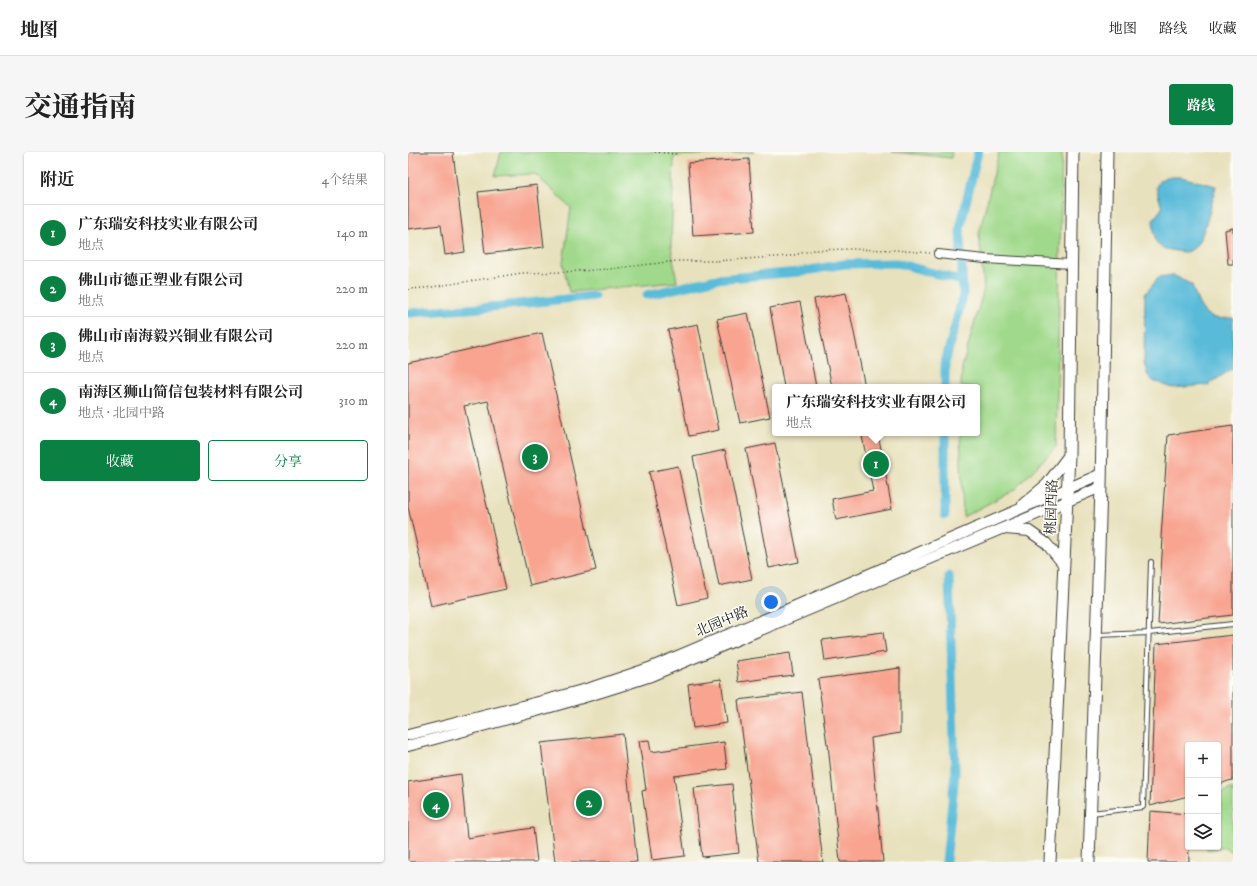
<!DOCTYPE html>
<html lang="zh">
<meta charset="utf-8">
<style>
body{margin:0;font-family:"IM FELL DW Pica","Noto Serif SC",serif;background:#f6f6f6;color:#222}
.controls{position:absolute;right:12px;bottom:12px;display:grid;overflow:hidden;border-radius:4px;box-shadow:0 1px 3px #0004}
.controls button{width:36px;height:36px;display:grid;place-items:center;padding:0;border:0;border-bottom:1px solid #e0e0e0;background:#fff;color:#222;font:20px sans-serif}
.you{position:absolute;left:363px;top:450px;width:14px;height:14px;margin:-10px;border:3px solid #fff;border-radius:50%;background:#1a73e8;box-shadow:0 0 0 6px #1a73e833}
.badge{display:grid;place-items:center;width:26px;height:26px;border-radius:50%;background:#0b8043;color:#fff;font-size:13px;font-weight:700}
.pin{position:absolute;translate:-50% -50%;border:2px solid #fff;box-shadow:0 1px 4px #0006}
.popup{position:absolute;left:364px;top:232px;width:208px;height:52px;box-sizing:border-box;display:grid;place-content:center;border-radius:4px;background:#fff;filter:drop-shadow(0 1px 3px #0005);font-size:13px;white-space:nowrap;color:#767676}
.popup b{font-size:15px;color:#222}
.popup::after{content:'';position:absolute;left:50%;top:100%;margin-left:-8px;border:8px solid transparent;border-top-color:#fff}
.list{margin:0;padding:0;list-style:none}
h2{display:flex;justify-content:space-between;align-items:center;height:52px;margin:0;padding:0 16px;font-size:17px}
h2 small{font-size:13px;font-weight:400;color:#767676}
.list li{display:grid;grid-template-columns:26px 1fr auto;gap:12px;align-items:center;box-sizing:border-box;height:56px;padding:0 16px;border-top:1px solid #e0e0e0}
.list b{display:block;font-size:15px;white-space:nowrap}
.list p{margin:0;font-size:13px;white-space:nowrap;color:#767676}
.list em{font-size:13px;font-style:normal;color:#767676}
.actions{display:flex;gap:8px;padding:12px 16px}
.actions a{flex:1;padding:9px 0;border:1px solid #0b8043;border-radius:4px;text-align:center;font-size:14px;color:#0b8043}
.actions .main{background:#0b8043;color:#fff}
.icon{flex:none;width:22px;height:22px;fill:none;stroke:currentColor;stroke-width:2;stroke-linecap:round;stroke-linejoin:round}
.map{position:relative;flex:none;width:825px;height:710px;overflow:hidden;border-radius:4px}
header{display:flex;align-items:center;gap:24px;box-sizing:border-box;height:56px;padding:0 20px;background:#fff;border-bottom:1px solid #e0e0e0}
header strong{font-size:19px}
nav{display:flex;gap:22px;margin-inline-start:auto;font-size:14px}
.intro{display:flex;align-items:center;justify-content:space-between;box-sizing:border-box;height:96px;padding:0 24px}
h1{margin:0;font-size:28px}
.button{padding:10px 18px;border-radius:4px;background:#0b8043;color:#fff;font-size:14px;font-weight:700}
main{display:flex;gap:24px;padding:0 24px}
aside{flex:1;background:#fff;border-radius:4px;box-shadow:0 1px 3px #0004}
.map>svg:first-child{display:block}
.green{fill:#a0d98b;stroke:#5e7a54}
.water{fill:#5abbd9;stroke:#3b6c7a}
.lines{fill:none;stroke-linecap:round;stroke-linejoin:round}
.canal{stroke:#5abbd9;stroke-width:9}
.building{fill:#f8a491}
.service-casing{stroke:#3b3a34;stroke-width:6}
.minor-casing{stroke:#3b3a34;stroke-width:10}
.tertiary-casing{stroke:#3b3a34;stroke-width:12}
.secondary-casing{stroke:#3b3a34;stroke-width:13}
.path{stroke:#3b3a34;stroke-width:1.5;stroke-dasharray:1 3;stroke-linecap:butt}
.service{stroke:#fff;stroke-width:4}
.minor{stroke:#fff;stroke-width:8}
.tertiary{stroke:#fff;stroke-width:10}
.secondary{stroke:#fff;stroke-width:11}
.labels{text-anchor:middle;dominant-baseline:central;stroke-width:3;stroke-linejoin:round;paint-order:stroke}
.street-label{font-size:14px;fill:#1c1c1c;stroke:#fdfcf7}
</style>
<header>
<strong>地图</strong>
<nav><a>地图</a><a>路线</a><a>收藏</a></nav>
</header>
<div class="intro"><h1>交通指南</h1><a class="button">路线</a></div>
<main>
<aside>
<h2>附近<small>4个结果</small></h2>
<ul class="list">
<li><span class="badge">1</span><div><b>广东瑞安科技实业有限公司</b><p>地点</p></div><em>140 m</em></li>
<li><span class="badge">2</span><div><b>佛山市德正塑业有限公司</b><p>地点</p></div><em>220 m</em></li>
<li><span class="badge">3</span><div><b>佛山市南海毅兴铜业有限公司</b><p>地点</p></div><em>220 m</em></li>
<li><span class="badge">4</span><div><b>南海区狮山简信包装材料有限公司</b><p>地点 · 北园中路</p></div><em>310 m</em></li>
</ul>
<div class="actions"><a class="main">收藏</a><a>分享</a></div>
</aside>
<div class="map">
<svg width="825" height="710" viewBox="0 0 825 710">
<rect width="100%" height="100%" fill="#fdfcf7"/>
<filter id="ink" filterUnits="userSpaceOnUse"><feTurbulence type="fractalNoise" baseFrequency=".025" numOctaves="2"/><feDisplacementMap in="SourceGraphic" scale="8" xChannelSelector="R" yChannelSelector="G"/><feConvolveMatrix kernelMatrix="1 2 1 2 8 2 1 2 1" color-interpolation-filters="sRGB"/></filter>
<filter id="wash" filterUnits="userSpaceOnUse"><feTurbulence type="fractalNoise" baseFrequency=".012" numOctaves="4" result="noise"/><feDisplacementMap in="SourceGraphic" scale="16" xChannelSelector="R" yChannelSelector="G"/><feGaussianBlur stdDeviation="0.9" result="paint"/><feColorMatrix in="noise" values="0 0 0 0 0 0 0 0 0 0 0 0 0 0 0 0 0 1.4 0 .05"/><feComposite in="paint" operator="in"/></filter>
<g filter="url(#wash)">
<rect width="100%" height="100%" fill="#e8e1bd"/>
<!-- green -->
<path class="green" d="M93 0H346L266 4 263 94 269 130 161 140 155 111 163 56 127 22 87 24Z
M484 0H544L543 6Z
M591 0H654L648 295 606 338 555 365 552 281H569V235H553L554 216 576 136 571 82Z
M825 636V700L816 695 800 698 798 695H810V643Z"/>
<!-- water -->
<path class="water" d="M759 25H773L808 34C804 48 796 94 781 99 776 101 768 99 763 98 744 96 747 83 745 68L754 56 748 35 752 28Z
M765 123 784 133C788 145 792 162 806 166 812 167 819 166 825 166V216L800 233 765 236 745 229 740 224 736 210 737 142 751 125Z"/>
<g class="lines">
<!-- canal -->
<path class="canal" d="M239 143 309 127 391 120 436 112 489 111 554 129
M0 161 73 156 186 144
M537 235V211L555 144 552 76 570 0
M537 363V281
M538 710 547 621 541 424"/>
</g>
<g id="blocks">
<!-- building -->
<path class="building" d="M0 0H45L57 100 37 103 33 73 0 77Z
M341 7 346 80 285 84 280 11Z
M129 33 136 95 77 102 70 40Z
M825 76V112H820L817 78Z
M438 141 457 235H424L406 147Z
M392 150 408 235H376L362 156Z
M340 161 362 265 332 271 309 167Z
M290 172 311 278 281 284 260 178Z
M134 181 188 418 122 434 80 249 56 254 98 437 23 454 0 355V211Z
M825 274V463L750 472 755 386H753L760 283Z
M470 281 484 357 428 368 424 347 465 339 454 284Z
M367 291 391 410 361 416 338 297Z
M317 298 344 427 311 434 285 305Z
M270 314 299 446 270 453 241 320Z
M475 480 478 500 417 509 414 488Z
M825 483V628L820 629 810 633V593H780V644L742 654 748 492Z
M382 501 385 523 331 530 328 509Z
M492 516V581L463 586 475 710H432L420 592H419L410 527Z
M313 527 319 571 285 576 280 532Z
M394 540 415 710H351L330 548Z
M215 582 229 710H147L133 591Z
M241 588 243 600 316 590 319 617 266 624 277 704 244 708 234 639 238 638 231 589Z
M53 622 59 686 125 676 129 710H0V630Z
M324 632 331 701 294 705 286 636Z
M742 659 780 662 781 710H740Z"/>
</g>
</g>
<g filter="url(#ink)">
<use href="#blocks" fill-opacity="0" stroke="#3b3a34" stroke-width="1"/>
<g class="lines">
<defs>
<path id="service" d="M689 483 741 481 825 472
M683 661 735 655 743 410"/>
<path id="minor" d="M530 102 577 107 664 112"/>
<path id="tertiary" d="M615 352 639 332 661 303
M597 377 621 379 638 391 656 413
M0 583 138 548 185 535 241 516 364 464 693 322
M0 594C82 572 163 551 243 524L693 335"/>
<path id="secondary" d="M642 710 661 303 665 0
M681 710 693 335 699 0"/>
</defs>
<!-- service casing -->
<use href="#service" class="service-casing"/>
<!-- minor casing -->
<use href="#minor" class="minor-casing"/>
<!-- tertiary casing -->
<use href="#tertiary" class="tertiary-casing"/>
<!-- secondary casing -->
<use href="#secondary" class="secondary-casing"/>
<!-- path -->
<path class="path" d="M247 0 269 2
M0 137 17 136 114 121 156 120 201 117 269 109H307L382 104 406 98 441 97 487 98 522 101"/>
<!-- service -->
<use href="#service" class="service"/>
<!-- minor -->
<use href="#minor" class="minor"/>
<!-- tertiary -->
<use href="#tertiary" class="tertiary"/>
<!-- secondary -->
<use href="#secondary" class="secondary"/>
</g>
</g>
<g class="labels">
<!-- street labels -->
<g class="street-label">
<text transform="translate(644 355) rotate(-88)">桃园西路</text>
<text transform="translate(314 470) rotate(-23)">北园中路</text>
</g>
</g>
</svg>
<div class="controls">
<button>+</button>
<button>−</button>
<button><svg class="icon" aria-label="layers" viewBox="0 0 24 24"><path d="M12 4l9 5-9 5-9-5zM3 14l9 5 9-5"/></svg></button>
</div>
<div class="you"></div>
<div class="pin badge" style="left:468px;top:312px">1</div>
<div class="popup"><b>广东瑞安科技实业有限公司</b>地点</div>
<div class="pin badge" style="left:181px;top:651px">2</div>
<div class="pin badge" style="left:127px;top:305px">3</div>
<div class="pin badge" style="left:28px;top:653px">4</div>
</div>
</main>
